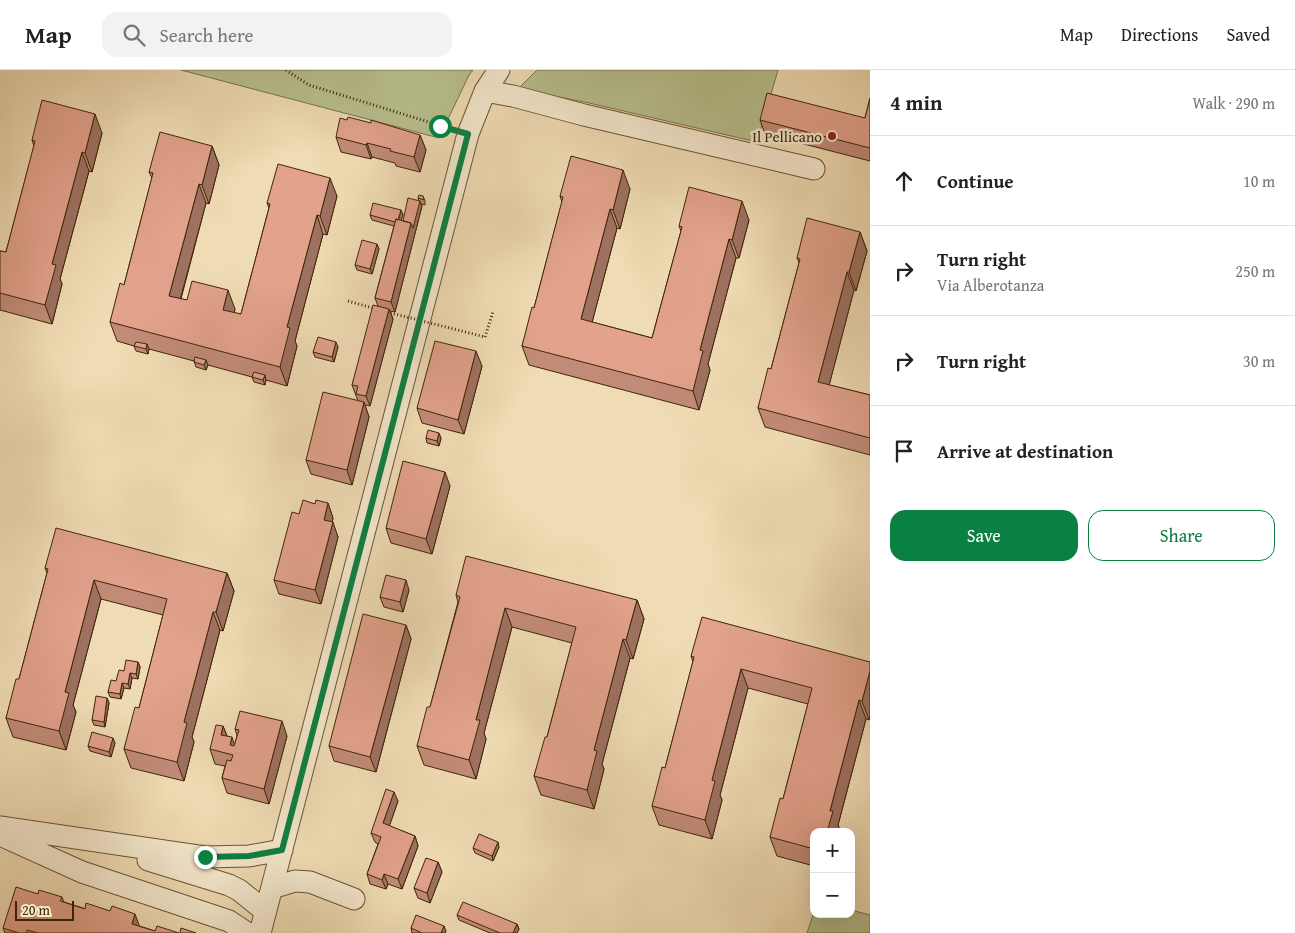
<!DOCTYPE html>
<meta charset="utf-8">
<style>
body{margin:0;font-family:"Gentium Book Plus",serif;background:#f2f2f2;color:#222}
.controls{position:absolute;right:15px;bottom:15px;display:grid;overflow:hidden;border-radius:10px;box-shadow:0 5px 20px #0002}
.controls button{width:45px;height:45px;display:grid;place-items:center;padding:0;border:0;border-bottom:1px solid #e0e0e0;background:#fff;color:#222;font:25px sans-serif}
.scale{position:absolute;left:15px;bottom:12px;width:59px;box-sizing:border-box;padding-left:5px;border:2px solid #3f2607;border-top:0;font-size:14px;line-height:18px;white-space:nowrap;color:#3f2607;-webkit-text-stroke:4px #f5e8ce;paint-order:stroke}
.stop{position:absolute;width:15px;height:15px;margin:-11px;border:4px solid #0b8043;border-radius:50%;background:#fff}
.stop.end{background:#0b8043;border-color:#fff;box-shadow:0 1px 5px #0008}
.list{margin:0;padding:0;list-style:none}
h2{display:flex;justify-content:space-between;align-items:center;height:65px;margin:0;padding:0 20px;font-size:21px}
h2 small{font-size:16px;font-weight:400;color:#767676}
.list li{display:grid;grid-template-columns:32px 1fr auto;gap:15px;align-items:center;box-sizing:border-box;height:90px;padding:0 20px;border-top:1px solid #e0e0e0}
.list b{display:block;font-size:19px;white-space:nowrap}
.list p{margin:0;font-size:16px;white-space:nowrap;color:#767676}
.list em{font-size:16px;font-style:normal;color:#767676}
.actions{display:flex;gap:10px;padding:15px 20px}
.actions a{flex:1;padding:11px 0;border:1px solid #0b8043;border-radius:15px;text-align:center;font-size:18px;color:#0b8043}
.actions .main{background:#0b8043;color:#fff}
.icon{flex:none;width:28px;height:28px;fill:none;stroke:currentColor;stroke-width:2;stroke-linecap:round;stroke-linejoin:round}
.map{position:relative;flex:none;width:870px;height:863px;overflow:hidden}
header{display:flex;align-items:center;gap:30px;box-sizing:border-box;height:70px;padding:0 25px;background:#fff;border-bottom:1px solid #e0e0e0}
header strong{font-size:24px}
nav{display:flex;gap:28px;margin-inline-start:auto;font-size:18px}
.search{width:350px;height:45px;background:#f2f2f2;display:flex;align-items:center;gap:12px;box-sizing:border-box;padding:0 18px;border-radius:15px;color:#767676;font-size:19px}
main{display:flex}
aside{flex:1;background:#fff}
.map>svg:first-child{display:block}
.green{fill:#b8c08e;stroke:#7c734a}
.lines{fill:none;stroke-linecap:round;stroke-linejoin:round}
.minor-casing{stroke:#6b5432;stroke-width:23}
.path{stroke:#3f2607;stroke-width:3;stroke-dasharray:1 2.5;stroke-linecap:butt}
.minor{stroke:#f5e8ce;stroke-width:21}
.path-bridge{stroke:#3f2607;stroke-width:3;stroke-dasharray:1 2.5;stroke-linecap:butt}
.wall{fill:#c28b78;stroke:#3f2607}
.shaded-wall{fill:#9e7162;stroke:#3f2607}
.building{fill:#e2a28c;stroke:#3f2607}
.route{stroke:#0b8043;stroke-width:6}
.poi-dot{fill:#8f2418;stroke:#f5e8ce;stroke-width:2}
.labels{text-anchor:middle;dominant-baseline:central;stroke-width:5;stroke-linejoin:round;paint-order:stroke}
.poi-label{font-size:15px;fill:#3f2607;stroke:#f5e8ce;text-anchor:end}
</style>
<header>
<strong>Map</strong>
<div class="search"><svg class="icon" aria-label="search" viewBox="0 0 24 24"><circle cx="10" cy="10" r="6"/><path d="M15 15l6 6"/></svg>Search here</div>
<nav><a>Map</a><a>Directions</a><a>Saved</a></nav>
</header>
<main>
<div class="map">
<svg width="870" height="863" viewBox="0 0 870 863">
<rect width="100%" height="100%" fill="#f0dcb4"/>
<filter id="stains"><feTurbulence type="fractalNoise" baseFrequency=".004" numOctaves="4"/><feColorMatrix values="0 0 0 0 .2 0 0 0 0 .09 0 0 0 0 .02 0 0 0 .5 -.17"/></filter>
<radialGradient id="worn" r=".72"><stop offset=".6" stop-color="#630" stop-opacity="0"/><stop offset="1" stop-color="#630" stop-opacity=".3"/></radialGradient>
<!-- green -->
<path class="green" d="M181 0H473L469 5 439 68Z
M537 0H778L757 72 589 33 518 19Z
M851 840 870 845V863H807L814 842V844H851Z"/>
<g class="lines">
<defs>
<path id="minor" d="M485 21 513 26 584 45 814 99
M0 757 205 787 249 786 282 780
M0 765 82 802 229 851 247 863
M148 790 229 815 239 820 265 841
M272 818 295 811 310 812 354 829
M260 863 468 64 485 21 499 0"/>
</defs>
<!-- minor casing -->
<use href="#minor" class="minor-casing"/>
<!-- path -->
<path class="path" d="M286 0 309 15 448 58
M348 231 376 239
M485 267 493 242"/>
<!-- minor -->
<use href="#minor" class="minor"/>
<!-- path-bridge -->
<path class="path-bridge" d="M387 242 485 267"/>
</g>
<!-- wall -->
<path class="wall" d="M870 28V91L765 64 760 50 865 48Z
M102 63 92 102 89 101 60 209 62 214 52 254 0 240V181L6 182 34 76 32 70Z
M420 65 426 80 420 102 396 96 395 93 372 87 371 89 341 82 336 67Z
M212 76 219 95 209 134 206 133 181 229 235 239 234 243 241 244 269 138 267 133 337 126 327 165 323 164 295 271 297 276 287 316 266 310 265 315 254 312 252 307 208 295 206 300 196 297 194 291 149 279 148 284 136 281 134 276 117 271 110 252 124 215 152 108 149 102Z
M630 119 620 159 617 158 592 252 652 268 681 161 679 156 749 150 739 188H736L708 294 710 300 699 340 529 295 522 276 534 238 562 132 560 126Z
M423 126 425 131V135L421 134 422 136 395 242 390 241 393 249 370 336 365 335 369 347 352 415 311 404 306 390 358 331 352 315 378 236 375 228 394 156 372 150 370 145 401 140 403 145 401 150 403 151 419 131 418 128Z
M860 162 867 181 856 221 854 220 829 315 870 325V385L765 357 758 338 771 299 799 193 797 188Z
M377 174 379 179 372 204 357 200 355 195Z
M338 277 334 292 315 287 313 282Z
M482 296 464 364 422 353 417 338Z
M426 368H441L439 376 427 373Z
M450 416 432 484 391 473 386 458Z
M328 433 333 448 332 452 338 467 321 534 279 524 274 510 315 434Z
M45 498 227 503 234 521 223 561 220 560 192 667 194 672 184 711 131 698 124 679 139 638 163 545 101 529 73 635 76 642 66 680 13 667 6 648 19 609 47 503Z
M409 520 403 542 384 537 380 527Z
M456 525 637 530 644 549 633 589 630 588 602 694 604 699 594 739 541 725 534 706 547 667 572 573 512 557 484 663 486 669 476 709 424 695 417 676 430 637 458 532Z
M406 555 411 569 376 702 334 691 329 676Z
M691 586 870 592 869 650 866 649 838 755 840 760 814 762V796L777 786 770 767 783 729 808 634 748 618 720 725 722 730 712 769 659 755 652 736 665 698 693 592Z
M138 592 140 597 138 609 132 608 130 619 124 618 121 629 110 627 108 622 124 601Z
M107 628 109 633 105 657 94 655 92 650Z
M223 656 227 666 235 675 237 665 235 659 287 666 269 734 227 723 222 708 225 696 215 694 210 679Z
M115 673 111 687 90 681 88 676Z
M398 731 389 756 415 766 418 776 402 819 388 814 386 819 370 814 367 804 378 774 375 772 371 763Z
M499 777 493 791 475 783 473 778Z
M438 792 442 802 430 833 418 828 414 818Z
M38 824 62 827 64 832 155 861 179 863H5L3 858Z
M457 845 517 854 519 859 517 863H490L459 850Z
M411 858 446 861 445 863H412Z"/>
<!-- shaded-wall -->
<path class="shaded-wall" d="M95 44 102 63 92 102 85 83Z
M420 65 426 80 420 102 414 87Z
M367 73 372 87 371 89 366 75Z
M212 76 219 95 209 134 202 115Z
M82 82 89 101 60 209 62 214 52 254 45 235 52 194Z
M623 100 630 119 620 159 613 140Z
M330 108 337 126 327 165 320 146Z
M199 114 206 133 176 245 169 226Z
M420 131 422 136 395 242 391 232 411 153Z
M742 131 749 150 739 188 732 170Z
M610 139 617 158 588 268 581 249Z
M401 140 403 145 399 157 398 152Z
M317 145 323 164 295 271 297 276 287 316 280 297 287 257Z
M860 162 867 181 856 221 849 202Z
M729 169 736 188 708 294 710 300 699 340 693 321 700 280Z
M377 174 379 179 372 204 370 199Z
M847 202 854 220 825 331 818 312Z
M228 220 235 239 230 259 223 240Z
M389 239 393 249 370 336 366 326Z
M336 272 338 277 334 292 332 287Z
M147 274 149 279 148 284 146 279Z
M476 281 482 296 464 364 458 350Z
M206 290 208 295 206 300 204 295Z
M265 305 266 310 265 315 263 310Z
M364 332 369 347 352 415 347 400Z
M439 363 441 368 439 376 437 371Z
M445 402 450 416 432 484 426 469Z
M328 433 333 448 330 464 324 450Z
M333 452 338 467 321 534 315 520Z
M227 503 234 521 223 561 216 542Z
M94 510 101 529 73 635 76 642 66 680 59 661 65 622Z
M406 510 409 520 403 542 400 532Z
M637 530 644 549 633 589 626 570Z
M505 538 512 557 484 663 486 669 476 709 469 690 476 650Z
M213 542 220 560 192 667 194 672 184 711 177 692 184 652Z
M406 555 411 569 376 702 370 687Z
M623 569 630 588 602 694 604 699 594 739 587 720 594 680Z
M138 592 140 597 138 609 136 604Z
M741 599 748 618 720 725 722 730 712 769 705 750 712 710Z
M870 601V646L869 650 862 631Z
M130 603 132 608 130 619 128 614Z
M122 613 124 618 121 629 120 624Z
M107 628 109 633 105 657 104 652Z
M859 630 866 649 838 755 840 760 839 762H827L830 741Z
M282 651 287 666 269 734 264 719Z
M223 656 229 671 221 665Z
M232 667 237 682 230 675Z
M113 668 115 673 111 687 109 682Z
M394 722 398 731 387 763 383 753Z
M415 766 418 776 402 819 398 809Z
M498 772 499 777 493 791 492 786Z
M438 792 442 802 430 833 427 823Z
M384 804 388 814 386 819 382 810Z
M135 844 142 863 132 854Z
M517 854 519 859 517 863H513Z
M444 856 446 861 445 863H441Z"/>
<!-- building -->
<path class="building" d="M767 23 865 48 870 28V78L760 50Z
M42 30 95 44 85 83 82 82 52 194 56 195 45 235 0 223V181L6 182 35 71 32 70Z
M348 47 371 53V50L420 65 414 87 390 81 391 79 367 73 366 75 336 67 340 48 347 50Z
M160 62 212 76 202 115 199 114 169 226 187 230 192 211 228 220 223 240 241 244 270 134 267 133 278 94 330 108 320 146 317 145 287 257 290 258 280 297 110 252 120 213 124 215 153 103 149 102Z
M571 86 623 100 613 140 610 139 581 249 652 268 682 157 679 156 689 117 742 131 732 170 729 169 700 280 703 281 693 321 522 276 532 237 534 238 563 127 560 126Z
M419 125 423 126 424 130 418 128Z
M408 128 420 131 413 158 411 153 403 151Z
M373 133 401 140 398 150 396 149 395 152 370 145Z
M807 148 860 162 849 202H847L818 312 870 325V368L758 338 768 298 771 299 800 189 797 188Z
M396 149 411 153 391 232 375 228Z
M362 170 377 174 370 199 355 195Z
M373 235 389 239 366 326 356 324 358 316 352 315Z
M318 267 336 272 332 287 313 282Z
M435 271 476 281 458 350 417 338Z
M136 272 147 274 146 279 134 276Z
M195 287 206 290 204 295 194 292Z
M254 302 265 305 263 310 252 307Z
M323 322 364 332 347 400 306 390Z
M428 360 439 363 437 371 426 368Z
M403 391 445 402 426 469 386 458Z
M303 430 315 434 316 430 328 433 324 450 333 452 315 520 274 510 292 442 299 444Z
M56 458 227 503 216 542H213L184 652 187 653 177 692 124 679 135 637 139 638 167 529 94 510 65 622 69 623 59 661 6 648 16 609H19L48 499 45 498Z
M466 486 637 530 626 570 623 569 594 680 597 681 587 720 534 706 545 667H547L576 557 505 538 476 650H480L469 690 417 676 427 637H430L460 527 456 525Z
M386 505 406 510 400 532 380 527Z
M363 544 406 555 370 687 329 676Z
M702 547 870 592V601L862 631 859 630 830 741H833L827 762H814V779L770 767 780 728 783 729 812 618 741 599 712 710 715 711 705 750 652 736 662 697 665 698 694 587 691 586Z
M126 590 138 592 136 604 130 603 128 614 122 613 120 624 108 622 111 610 116 611 119 600 124 601Z
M96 626 107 628 104 652 92 650Z
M240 641 282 651 264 719 222 708 227 690 231 691 233 685 210 679 216 655 223 656 221 665 232 667 230 675 234 676 239 660 235 659Z
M92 662 113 668 109 682 88 676Z
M386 719 394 722 383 753 415 766 398 809 384 804 382 810 367 804 381 767 371 763Z
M479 764 498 772 492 786 473 778Z
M426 788 438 792 427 823 414 818Z
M16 817 38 824 39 820 62 827 60 831 85 839 86 833 110 841 112 836 135 844 132 854 155 861 157 856 179 863H38L27 860 26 863H19L3 858Z
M463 832 517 854 513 863H500L457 845Z
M416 845 444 856 441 863H422L411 858Z
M181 858 196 863H180Z"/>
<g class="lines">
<!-- route -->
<path class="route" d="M205 787 249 786 282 780 468 64 440 56"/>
</g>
<!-- markers -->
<circle class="poi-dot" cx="832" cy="66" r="5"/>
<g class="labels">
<!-- poi labels -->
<g class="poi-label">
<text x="822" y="66">Il Pellicano</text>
</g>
</g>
<rect width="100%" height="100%" filter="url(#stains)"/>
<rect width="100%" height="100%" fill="url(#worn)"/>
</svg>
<div class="controls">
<button>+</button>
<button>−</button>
</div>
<div class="scale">20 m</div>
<div class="stop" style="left:440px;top:56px"></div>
<div class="stop end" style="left:205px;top:787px"></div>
</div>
<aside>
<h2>4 min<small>Walk · 290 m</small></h2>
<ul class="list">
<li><svg class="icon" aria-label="ahead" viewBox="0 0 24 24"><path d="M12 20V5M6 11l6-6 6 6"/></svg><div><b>Continue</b></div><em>10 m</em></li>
<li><svg class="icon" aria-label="right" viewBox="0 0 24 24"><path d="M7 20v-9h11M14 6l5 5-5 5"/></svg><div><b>Turn right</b><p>Via Alberotanza</p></div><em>250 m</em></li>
<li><svg class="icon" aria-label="right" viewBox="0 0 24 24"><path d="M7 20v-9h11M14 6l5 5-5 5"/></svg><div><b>Turn right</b></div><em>30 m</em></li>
<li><svg class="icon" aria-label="arrive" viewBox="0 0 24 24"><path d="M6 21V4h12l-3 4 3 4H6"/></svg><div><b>Arrive at destination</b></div></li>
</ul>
<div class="actions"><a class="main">Save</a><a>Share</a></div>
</aside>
</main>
